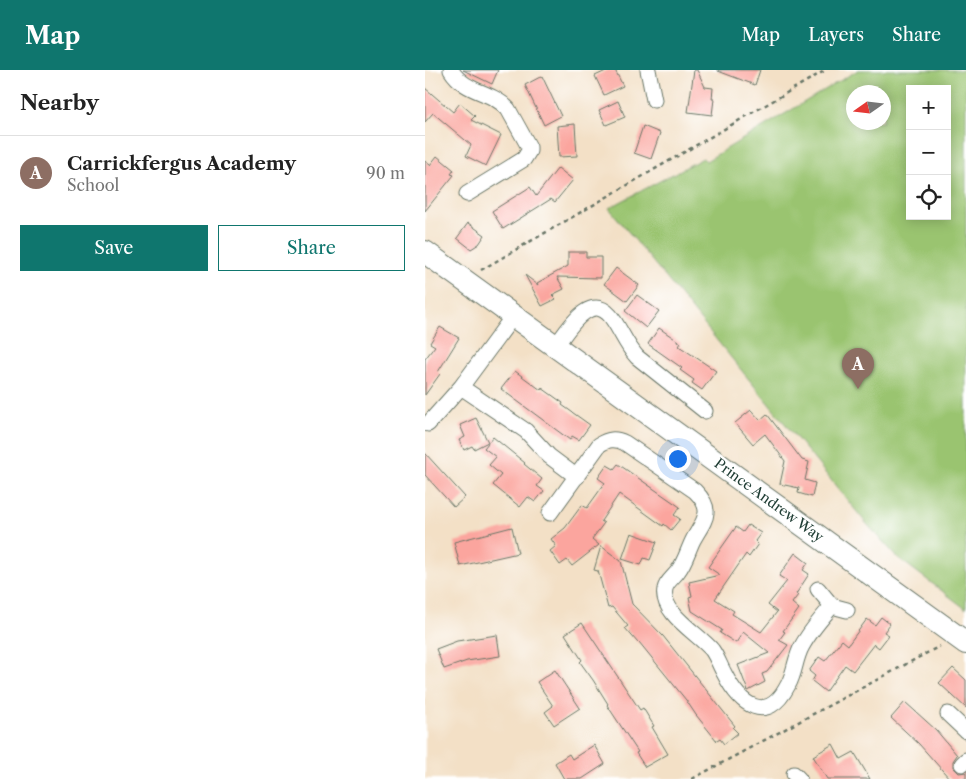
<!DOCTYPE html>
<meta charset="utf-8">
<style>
body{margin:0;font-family:"Libre Caslon Text",serif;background:#f6f6f6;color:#222}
.controls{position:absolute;right:15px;top:15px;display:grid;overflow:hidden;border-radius:0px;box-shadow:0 2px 12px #0003}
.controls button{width:45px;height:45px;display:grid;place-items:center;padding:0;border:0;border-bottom:1px solid #e0e0e0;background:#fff;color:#222;font:25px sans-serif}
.compass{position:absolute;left:421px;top:15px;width:45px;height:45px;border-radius:50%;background:#fff;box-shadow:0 2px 12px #0003;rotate:256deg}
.you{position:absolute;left:252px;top:388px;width:18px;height:18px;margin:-12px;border:4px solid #fff;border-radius:50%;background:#1a73e8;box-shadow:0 0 0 8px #1a73e833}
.badge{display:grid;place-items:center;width:32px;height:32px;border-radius:50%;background:#0f766e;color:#fff;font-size:16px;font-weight:700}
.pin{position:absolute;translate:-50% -41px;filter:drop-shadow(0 1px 2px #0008)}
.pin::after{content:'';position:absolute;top:26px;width:18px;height:15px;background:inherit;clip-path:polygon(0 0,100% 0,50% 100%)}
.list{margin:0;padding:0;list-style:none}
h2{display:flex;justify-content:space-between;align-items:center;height:65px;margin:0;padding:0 20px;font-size:21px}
h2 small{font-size:16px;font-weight:400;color:#767676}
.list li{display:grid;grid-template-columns:32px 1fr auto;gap:15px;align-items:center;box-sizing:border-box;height:75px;padding:0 20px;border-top:1px solid #e0e0e0}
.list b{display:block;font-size:19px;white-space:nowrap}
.list p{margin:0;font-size:16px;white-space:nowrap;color:#767676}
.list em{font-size:16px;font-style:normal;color:#767676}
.actions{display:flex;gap:10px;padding:15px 20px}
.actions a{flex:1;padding:11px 0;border:1px solid #0f766e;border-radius:0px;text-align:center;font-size:18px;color:#0f766e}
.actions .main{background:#0f766e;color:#fff}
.icon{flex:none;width:28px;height:28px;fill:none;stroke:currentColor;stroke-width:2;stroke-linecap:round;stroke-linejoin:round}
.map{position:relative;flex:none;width:541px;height:709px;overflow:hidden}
header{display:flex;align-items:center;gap:30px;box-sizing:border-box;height:70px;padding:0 25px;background:#0f766e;color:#fff}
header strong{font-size:24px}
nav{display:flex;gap:28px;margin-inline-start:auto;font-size:18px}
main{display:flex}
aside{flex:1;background:#fff}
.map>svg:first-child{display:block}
.green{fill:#9ac470;stroke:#5c8052;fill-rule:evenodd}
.building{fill:#fba59e}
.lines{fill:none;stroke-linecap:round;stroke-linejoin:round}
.street-casing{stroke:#697667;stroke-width:17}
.secondary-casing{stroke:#697667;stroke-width:24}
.path{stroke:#697667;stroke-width:2.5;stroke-dasharray:4 4;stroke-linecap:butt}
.street{stroke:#fff;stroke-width:15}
.secondary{stroke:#fff;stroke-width:22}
.labels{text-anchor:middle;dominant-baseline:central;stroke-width:4;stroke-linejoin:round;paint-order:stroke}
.street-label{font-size:14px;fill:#1f3d34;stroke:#fff}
</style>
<header>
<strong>Map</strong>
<nav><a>Map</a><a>Layers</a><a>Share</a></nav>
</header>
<main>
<aside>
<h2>Nearby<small></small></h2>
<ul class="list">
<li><span class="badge" style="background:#8d6e63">A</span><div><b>Carrickfergus Academy</b><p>School</p></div><em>90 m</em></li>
</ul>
<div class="actions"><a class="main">Save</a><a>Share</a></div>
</aside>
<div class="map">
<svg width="541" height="709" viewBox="0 0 541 709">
<rect width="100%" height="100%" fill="#fff"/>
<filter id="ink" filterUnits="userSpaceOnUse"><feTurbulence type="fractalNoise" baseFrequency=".02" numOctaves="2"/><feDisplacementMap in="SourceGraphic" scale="10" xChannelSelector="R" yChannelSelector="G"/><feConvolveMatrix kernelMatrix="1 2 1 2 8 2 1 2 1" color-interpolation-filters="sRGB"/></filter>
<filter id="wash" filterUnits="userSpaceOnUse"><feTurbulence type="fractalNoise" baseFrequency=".0096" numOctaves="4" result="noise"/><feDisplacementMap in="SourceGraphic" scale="20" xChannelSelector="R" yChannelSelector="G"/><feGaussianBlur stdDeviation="1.12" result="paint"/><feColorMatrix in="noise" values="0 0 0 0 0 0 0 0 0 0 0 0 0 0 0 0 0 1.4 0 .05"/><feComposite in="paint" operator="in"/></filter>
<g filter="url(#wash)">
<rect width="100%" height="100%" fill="#f3e0c6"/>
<!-- green -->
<path class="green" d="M433 0H541V539L472 487 441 453 184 138 278 88 281 91ZM485 19H522V146H485ZM458 22V52H428V22Z"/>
<g id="blocks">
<!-- building -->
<path class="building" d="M38 0H73L67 14Z
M183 0H190L198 16 179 25 170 6Z
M269 0H272L280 17 288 18 287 29H289L287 45 263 42Z
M293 0H335L330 15 293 1Z
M117 6 136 46 119 55 100 15Z
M0 18 28 42 35 33 50 46 46 50 76 65 61 96 41 86 46 75 8 43 0 52Z
M193 31 200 47 181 55 174 40Z
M150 54 152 86 134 87 132 56Z
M218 56 235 63 226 89 209 83Z
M12 86 29 100 26 104 29 105 0 141V91L5 95Z
M133 98 148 110 130 132 126 129 78 159 67 141 105 117 111 126Z
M43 153 60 165 54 174 46 179 32 168Z
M143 182H161V187H176V208L132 207 139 219 127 225 131 229 117 236 100 205 113 215 112 213 143 196Z
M191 198 214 215 202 231 179 214Z
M212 225 234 241 221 258 200 241Z
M15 257 34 268 13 302 15 304 0 325V289L10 276 5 273Z
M234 258 256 273 254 276 291 301 277 320 267 313 269 310 255 300 257 298 223 274Z
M90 301 116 320 117 318 138 333 137 335 165 355 154 370 147 366 145 370 76 319Z
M326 340 335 350 342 344 377 390 384 392 380 410 390 413 387 427 373 423 374 418 355 414 360 391 340 364 328 374 310 353Z
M51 348 63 372 49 379 47 376 39 380 34 370 40 367 35 355Z
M68 367 100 393 99 394 117 409 112 416 119 421 110 432 103 427 95 437 68 415 76 405 64 395 71 387 59 378Z
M0 383 40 427 29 437 0 405Z
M193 394 255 437 249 445 255 449 246 460 239 454 238 456 194 424 176 451 179 453 167 469 174 475 147 496 142 490 135 495 125 481 131 476 126 469 140 458 157 435 162 438 180 413 173 408 182 395 189 399Z
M323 455 336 463 330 471 333 474 324 487 321 484 290 529 309 541 307 544 336 562 352 542 343 535 362 511 354 506 370 483 383 493 378 500 384 504 371 524 373 525 367 533 374 539 358 561 360 562 354 570 363 575 342 602 337 604 340 612 323 621 313 595 344 583 318 562 311 573 295 563 297 560 267 541 264 527 267 526 264 512 295 505 283 497 311 457 318 462Z
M87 457 93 483 35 496 29 472Z
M206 463 232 472 225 490 219 488 216 495 197 489Z
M176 476 196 491 207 534 238 566 310 656 308 658 313 663 299 674 295 669 292 671 271 645 261 630 214 572 213 573 200 558 203 556 187 537 183 538 173 501 169 500Z
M456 547 465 554 459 562 464 565 454 578 449 574 428 601 420 595 401 622 387 611 390 606 384 601 394 587 400 591 417 570 423 575 442 549 450 555Z
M157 553 215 640 218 638 229 656 227 657 243 684 220 697 211 683 213 682 182 635 183 634 168 610 155 592 157 590 140 564Z
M72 565 75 586 42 591 19 599 11 579 32 571Z
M528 598 541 610V638L514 613Z
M130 600 155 638 129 655 120 642 128 636 112 612Z
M480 632 511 660 532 685 528 691V697L534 703 541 702V709H525L494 674 466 648Z
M408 674 416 689 429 682 445 709H402L388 686Z
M169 675 180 694 157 709H139L130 693 144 684 147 689Z"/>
</g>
</g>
<g filter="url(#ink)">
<use href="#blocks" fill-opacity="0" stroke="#697667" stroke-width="1"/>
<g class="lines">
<defs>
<path id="street" d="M26 0C41 24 66 20 83 39L104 77V81L99 89 42 124
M223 0 229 30
M131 276C143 259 168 217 189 251 197 263 202 276 212 287L280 341
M36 317 101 361 124 386 152 407
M3 354 36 317 89 245
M125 443 174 375C183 369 190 368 200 373L270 421C290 441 279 450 268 470 263 480 260 492 253 501 249 507 241 512 240 519 235 543 274 564 287 580 292 587 295 596 299 603 315 635 342 656 363 615 370 603 370 588 377 576 385 561 396 549 407 536
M393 519 407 536 422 540
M523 644 541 661
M537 694 541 690
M369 704 374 709"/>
<path id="secondary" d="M0 182 541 573"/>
</defs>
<!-- street casing -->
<use href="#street" class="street-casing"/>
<!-- secondary casing -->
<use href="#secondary" class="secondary-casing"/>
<!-- path -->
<path class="path" d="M56 200 401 0
M267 709 515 576"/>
<!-- street -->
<use href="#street" class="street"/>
<!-- secondary -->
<use href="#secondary" class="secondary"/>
</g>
</g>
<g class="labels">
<!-- street labels -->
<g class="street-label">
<text transform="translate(344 430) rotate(36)">Prince Andrew Way</text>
</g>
</g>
</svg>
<div class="controls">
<button>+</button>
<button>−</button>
<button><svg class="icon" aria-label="locate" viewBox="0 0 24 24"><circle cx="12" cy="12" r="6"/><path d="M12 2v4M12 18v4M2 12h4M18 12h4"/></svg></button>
</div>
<svg class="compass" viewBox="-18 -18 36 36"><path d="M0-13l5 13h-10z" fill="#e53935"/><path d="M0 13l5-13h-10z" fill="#767676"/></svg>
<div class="you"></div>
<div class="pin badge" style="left:433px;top:319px;background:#8d6e63">A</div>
</div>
</main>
